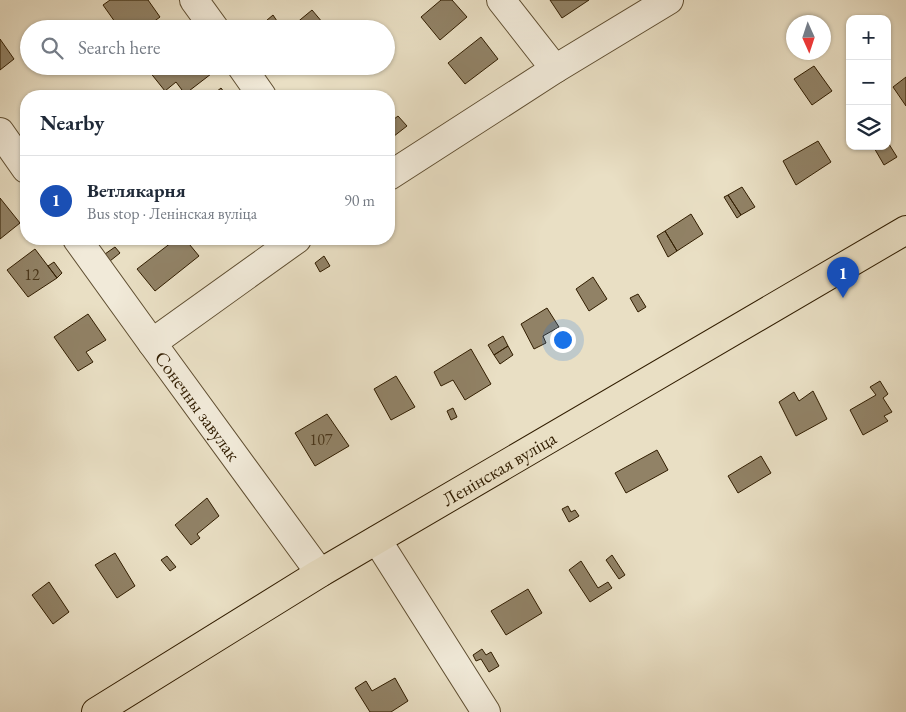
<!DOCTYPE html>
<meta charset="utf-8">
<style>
body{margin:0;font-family:"EB Garamond",serif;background:#f6f6f7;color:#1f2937}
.controls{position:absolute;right:15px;top:15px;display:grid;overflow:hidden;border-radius:10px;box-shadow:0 1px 4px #0004}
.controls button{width:45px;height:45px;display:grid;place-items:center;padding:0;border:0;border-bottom:1px solid #e0e1e3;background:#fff;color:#1f2937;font:25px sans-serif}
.compass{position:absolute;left:786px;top:15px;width:45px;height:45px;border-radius:50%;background:#fff;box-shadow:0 1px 4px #0004;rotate:177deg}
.you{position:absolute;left:562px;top:339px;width:18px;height:18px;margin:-12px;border:4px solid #fff;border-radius:50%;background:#1a73e8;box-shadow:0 0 0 8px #1a73e833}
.badge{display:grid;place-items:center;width:32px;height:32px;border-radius:50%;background:#b45309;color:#fff;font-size:16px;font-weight:700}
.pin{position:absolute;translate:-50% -41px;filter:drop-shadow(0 1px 2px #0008)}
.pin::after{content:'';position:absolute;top:26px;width:18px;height:15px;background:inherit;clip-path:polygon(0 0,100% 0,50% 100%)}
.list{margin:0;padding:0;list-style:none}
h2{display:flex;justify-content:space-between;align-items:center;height:65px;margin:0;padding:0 20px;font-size:21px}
h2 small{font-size:16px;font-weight:400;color:#747a83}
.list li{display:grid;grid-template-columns:32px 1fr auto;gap:15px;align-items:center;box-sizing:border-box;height:90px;padding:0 20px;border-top:1px solid #e0e1e3}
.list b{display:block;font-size:19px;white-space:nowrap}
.list p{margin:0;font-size:16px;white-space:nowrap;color:#747a83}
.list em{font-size:16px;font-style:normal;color:#747a83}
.icon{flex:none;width:28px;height:28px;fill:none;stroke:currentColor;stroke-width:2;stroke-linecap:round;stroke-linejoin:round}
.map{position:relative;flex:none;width:906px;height:712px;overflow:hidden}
.search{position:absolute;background:#fff;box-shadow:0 1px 4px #0004;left:20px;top:20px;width:375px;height:55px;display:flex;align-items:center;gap:12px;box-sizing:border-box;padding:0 18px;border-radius:28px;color:#747a83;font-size:19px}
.panel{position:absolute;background:#fff;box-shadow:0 1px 4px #0004;left:20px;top:90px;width:375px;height:155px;border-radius:20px}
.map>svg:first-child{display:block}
.building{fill:#918266;stroke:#311d00}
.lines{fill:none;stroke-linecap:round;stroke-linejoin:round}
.minor-casing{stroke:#5f4e31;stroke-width:30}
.major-casing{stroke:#311d00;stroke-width:30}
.minor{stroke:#f1ead9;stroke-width:28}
.major{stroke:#e9dfc4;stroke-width:28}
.labels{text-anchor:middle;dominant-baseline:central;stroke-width:4;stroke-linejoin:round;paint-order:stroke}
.number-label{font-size:16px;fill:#49361a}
.street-label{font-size:19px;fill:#311d00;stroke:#f1ead9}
</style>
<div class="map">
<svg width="906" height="712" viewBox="0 0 906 712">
<rect width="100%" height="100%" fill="#e9dfc4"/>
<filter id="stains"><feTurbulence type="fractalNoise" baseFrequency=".004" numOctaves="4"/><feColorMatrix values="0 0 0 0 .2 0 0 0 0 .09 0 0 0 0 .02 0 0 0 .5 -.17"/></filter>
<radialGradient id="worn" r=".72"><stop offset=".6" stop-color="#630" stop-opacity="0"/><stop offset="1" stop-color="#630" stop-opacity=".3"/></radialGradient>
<!-- building -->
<path class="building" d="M110 0H148L160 17 144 29H120L103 5Z
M441 0H452L467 17 440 40 421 17Z
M550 0H589L562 18Z
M312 10 328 29H289Z
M273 15 277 21 267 29H262L260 26Z
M481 37 498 59 465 84 448 63Z
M0 39 14 59 0 70Z
M145 66H205L211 74 185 94 176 82 165 91Z
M814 66 832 91 812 105 794 79Z
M906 77V106L893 87Z
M221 88 227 96H211Z
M398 116 407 126 389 140V123Z
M818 141 831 162 796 185 783 161Z
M887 141 897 157 884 165 873 146H887Z
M742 187 755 207 741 215 728 195Z
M728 195 741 215 737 218 724 197Z
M0 198 20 223 0 239Z
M691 214 703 234 677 251 665 231Z
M665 231 677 251 668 257 657 236Z
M176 239H185L199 256 155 291 137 269Z
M115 247 120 253 110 261 105 254Z
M35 249 57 278 28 297 7 270Z
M324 256 330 266 320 272 315 263Z
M54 262 62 273 57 278 48 266Z
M593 277 607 299 589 311 576 289Z
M638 294 646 307 638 312 630 298Z
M547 308 559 327 543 336 546 343 534 349 521 324Z
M88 314 106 340 86 352 93 362 78 371 54 337Z
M503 336 508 346 494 355 488 345Z
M508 346 513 355 500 364 494 355Z
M471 349 491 384 465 400 453 380 441 386 434 372Z
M396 376 415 407 391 420 374 389Z
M880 381 888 394 883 398 892 412 884 416 888 421 863 435 850 410 876 395 870 387Z
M813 391 827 419 796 436 779 402 794 392 799 401Z
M453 408 457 417 451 420 447 411Z
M327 414 349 446 315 466 295 433Z
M657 450 668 470 626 493 615 473Z
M761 456 771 473 738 493 728 476Z
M207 498 219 516 197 534 200 538 191 545 175 525Z
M568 506 571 512 575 510 579 516 569 522 562 509Z
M115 553 135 586 117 598 95 565Z
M612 555 625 575 619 579 606 560Z
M167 556 176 567 170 571 161 560Z
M581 561 598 588 608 582 612 588 590 602 569 570Z
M49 582 69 612 53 624 32 595Z
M528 589 542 613 506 635 491 611Z
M482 649 486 655 491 652 499 666 489 672 481 659 476 661 473 655Z
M395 678 408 701 391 712H370L355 688 366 681 372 691Z"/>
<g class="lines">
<defs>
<g id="minor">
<path d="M194 0 215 29"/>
<path d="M501 0 555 69"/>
<path d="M241 66 262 96"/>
<path d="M0 132 26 169"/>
<path d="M389 176 555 69 669 0"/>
<path id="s1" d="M77 239 152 343 320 573"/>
<path d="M152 343 297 239"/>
<path d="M377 540 486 712"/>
</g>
<g id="major">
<path id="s2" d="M96 712 320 573 906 230"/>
</g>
</defs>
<!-- minor casing -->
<use href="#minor" class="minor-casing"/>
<!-- major casing -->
<use href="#major" class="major-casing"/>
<!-- minor -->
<use href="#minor" class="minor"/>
<!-- major -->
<use href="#major" class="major"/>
</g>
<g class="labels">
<!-- number labels -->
<g class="number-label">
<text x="32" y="274">12</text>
<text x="321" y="439">107</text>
</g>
<!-- street labels -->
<g class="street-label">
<text stroke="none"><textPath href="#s1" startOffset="206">Сонечны завулак</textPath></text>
<text stroke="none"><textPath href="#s2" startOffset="471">Ленінская вуліца</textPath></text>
</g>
</g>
<rect width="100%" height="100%" filter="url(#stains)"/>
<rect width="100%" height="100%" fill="url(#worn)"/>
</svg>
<div class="controls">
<button>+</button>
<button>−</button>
<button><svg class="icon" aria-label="layers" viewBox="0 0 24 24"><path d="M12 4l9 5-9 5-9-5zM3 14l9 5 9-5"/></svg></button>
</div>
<svg class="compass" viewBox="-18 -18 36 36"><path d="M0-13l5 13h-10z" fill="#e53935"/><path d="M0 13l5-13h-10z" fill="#747a83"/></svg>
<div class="you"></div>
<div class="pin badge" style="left:843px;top:298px;background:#1a4fb4">1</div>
<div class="search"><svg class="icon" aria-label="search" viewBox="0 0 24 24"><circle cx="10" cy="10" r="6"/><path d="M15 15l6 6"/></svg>Search here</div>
<section class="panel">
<h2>Nearby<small></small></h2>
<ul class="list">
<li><span class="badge" style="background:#1a4fb4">1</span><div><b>Ветлякарня</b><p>Bus stop · Ленінская вуліца</p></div><em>90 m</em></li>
</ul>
</section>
</div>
